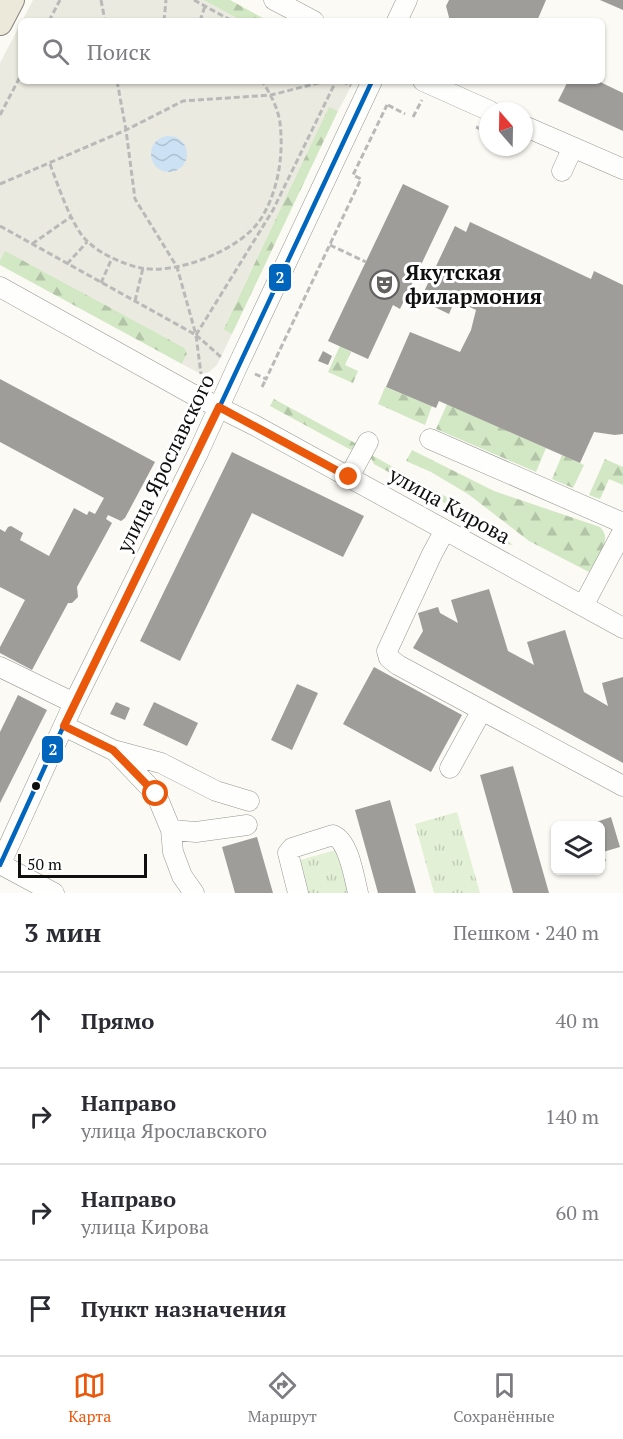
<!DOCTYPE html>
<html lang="ru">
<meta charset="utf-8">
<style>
body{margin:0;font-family:"PT Serif",serif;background:#f7f7f7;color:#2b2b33}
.controls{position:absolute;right:18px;bottom:18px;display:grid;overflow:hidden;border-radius:9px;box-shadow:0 2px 4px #0004}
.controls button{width:54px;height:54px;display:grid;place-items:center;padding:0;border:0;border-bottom:2px solid #e1e1e2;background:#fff;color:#2b2b33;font:30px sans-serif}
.compass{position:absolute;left:479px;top:102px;width:54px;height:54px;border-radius:50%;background:#fff;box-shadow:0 2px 4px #0004;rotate:340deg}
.scale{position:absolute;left:18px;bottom:15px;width:129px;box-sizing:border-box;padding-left:6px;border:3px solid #0f0f0f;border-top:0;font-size:16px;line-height:21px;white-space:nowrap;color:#0f0f0f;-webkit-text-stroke:4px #fff;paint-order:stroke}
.stop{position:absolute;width:18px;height:18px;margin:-14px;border:4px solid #ea580c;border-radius:50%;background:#fff}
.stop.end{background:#ea580c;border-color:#fff;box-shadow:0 2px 6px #0008}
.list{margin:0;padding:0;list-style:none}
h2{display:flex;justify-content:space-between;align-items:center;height:78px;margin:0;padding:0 24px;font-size:26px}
h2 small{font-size:20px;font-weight:400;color:#7c7c81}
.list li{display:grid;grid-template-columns:39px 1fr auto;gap:18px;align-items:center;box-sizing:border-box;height:96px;padding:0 24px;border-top:2px solid #e1e1e2}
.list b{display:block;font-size:22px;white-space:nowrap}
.list p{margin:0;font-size:20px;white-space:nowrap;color:#7c7c81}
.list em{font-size:20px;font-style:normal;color:#7c7c81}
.icon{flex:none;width:33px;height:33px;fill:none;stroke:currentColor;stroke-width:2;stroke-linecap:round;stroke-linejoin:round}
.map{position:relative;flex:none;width:623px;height:893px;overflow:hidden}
.search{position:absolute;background:#fff;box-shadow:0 2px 4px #0004;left:18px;right:18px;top:18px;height:66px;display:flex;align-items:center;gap:15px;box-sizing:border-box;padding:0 21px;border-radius:9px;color:#7c7c81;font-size:22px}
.sheet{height:462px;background:#fff}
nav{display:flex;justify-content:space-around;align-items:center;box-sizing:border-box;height:84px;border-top:2px solid #e1e1e2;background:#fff;font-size:16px;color:#7c7c81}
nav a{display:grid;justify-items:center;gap:3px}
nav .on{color:#ea580c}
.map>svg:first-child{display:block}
.grass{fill:url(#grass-tufts)}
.forest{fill:url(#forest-firs)}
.plaza{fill:#ebeae0}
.water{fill:url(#water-waves)}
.building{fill:#9f9d9a}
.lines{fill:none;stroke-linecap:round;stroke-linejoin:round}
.minor-casing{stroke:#959592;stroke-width:21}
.major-casing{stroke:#83827f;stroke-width:26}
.path{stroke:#b9b9b8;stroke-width:3;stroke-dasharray:6 3;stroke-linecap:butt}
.minor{stroke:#fefefd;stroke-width:20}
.major{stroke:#ece9da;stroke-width:24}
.bus-1-casing{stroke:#fff;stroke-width:9}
.bus-1{stroke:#0065bd;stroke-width:4.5}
.route{stroke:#ea580c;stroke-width:8}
.bus-dot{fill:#0f0f0f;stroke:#fff;stroke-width:2}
.labels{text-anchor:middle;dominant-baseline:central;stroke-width:6;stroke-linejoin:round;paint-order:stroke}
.poi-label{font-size:21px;font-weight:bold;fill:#0f0f0f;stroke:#fff;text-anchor:start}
.street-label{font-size:21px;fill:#0f0f0f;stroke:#fff}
.line-badge{stroke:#fff;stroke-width:2}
.badge-label{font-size:16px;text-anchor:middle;font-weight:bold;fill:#fff}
</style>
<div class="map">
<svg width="623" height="893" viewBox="0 0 623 893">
<defs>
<pattern id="grass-tufts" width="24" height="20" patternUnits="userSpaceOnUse" patternTransform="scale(1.5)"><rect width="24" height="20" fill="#e2f0d5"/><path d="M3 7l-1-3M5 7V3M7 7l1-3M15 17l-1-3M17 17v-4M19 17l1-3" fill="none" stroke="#c1cdb6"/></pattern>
<pattern id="forest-firs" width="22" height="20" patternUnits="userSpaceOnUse" patternTransform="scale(1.5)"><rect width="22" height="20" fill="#d2e7c4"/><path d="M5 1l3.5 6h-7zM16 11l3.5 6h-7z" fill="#b3c5a7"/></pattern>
<pattern id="water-waves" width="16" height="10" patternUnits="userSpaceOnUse" patternTransform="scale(1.5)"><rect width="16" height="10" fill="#cce2f4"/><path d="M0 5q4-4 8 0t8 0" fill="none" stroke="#aec1d0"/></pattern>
</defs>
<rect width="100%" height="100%" fill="#fbfaf4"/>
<!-- grass -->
<path class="grass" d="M457 812 480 893H434L415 824Z
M339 849 352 893H306L297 861Z"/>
<!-- forest -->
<path class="forest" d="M203 0H230L268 21H242Z
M329 106 338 111 232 334 223 330Z
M5 250 185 348 187 354 182 364 0 265V260Z
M340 346 351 352 345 365 358 371 353 383 328 372Z
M385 387 432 406 425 425 378 404Z
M274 399 357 444 351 450 270 406Z
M447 404 546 448 536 472 436 429Z
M412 450 494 491 600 527C614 540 596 559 589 572L529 541 468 494 431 472 406 461Z
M368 453 461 505 513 545 499 543 461 512 374 464Z
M562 455 584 465 573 488 552 479Z
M605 459 623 467V485L609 479 600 499 589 495Z"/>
<!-- plaza -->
<path class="plaza" d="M33 0H203L242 21H22Z
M21 23V81H354L338 111 329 107 223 329 232 334 217 365 209 372 201 374 182 364 187 354 185 348 5 251 0 260V63Z"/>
<!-- water -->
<path class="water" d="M151 154a18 18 0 1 1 36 0a18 18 0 1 1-36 0Z"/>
<!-- building -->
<path class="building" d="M449 0H546L537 21H450L446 6Z
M600 0H623V10Z
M568 81H598L623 93V131L558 101Z
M403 184 449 206 400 309 393 305 368 359 328 341Z
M470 222 591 279 594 271 623 285V434L615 435 594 432 580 463 439 401 436 408 386 387 410 332 460 352 471 330 476 310 455 300 449 314 420 300 455 226 466 232Z
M323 351 332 356 328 365 318 361Z
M0 379 155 462 125 518 121 521 108 515 106 519 112 523 77 587 78 597 72 603H68L32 670 0 653V647L25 600 0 587V529L5 532 8 527 11 526 23 533 20 540 49 556 74 508 87 515 89 511 95 514 104 498 0 442Z
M232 452 364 516 343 557 252 513 180 661 140 641Z
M489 589 508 651 534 665 527 642 565 630 584 692 608 706 602 683 623 677V763L413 648 423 631 418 613 438 607 440 613 458 623 451 600Z
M374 667 462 715 431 772 343 724Z
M297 684 318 693 292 750 271 740Z
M18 695 47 710 0 803V732Z
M116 702 130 708 125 720 110 714Z
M154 702 198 723 187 746 143 725Z
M513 766 549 893H513L480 775Z
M390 800 416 893H378L355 810Z
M611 817 620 847 603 852 606 861 600 863V826L587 825Z
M257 837 273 893H235L222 847Z"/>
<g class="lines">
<defs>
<path id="minor" d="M274 0 314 21
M397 21 407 0
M423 81 490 111
M524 126 623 169
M562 171 573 147
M0 287 192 394 254 425 623 628
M430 439 623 523
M349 477 368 442
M445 530 432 554 387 651 389 658 398 665 623 786
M583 606 623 531
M0 667 74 703
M64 726 113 750 161 763 216 791 249 801
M114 750 156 794 171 830 173 852 182 876 194 893
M450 768 482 710
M171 830 196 832 247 825
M0 864 54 893
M0 865 74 703 198 453 238 365 372 81
M298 893 288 853 292 848 333 835C349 841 354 877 358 893"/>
<path id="major" d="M0 23 12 0"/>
</defs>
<!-- minor casing -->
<use href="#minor" class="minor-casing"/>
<!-- major casing -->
<use href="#major" class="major-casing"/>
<!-- path -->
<path class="path" d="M101 0 105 21
M194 0 232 21
M49 21 60 0
M164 21 166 0
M200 21 205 6
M117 81 126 130 135 199 177 267 196 335 221 357
M342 81 351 86
M388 105 405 114
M0 115 21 75
M413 117 422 100
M476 127 488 132
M50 164C58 185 72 228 88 242 102 255 123 264 141 268 177 275 240 250 260 220 278 193 284 155 280 123 278 108 270 93 262 81
M0 184 126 130 183 101 271 95 326 81
M0 226 196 335 201 374
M32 244 72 216
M330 245 366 262
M67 264 87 242
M101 283 112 258
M135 301 143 268
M196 335 273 210 336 81
M255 374 266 379 361 179 353 175 387 105
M262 387 266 379"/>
<!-- minor -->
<use href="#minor" class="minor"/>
<!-- major -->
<use href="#major" class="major"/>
<defs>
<path id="bus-1" d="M0 865 74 703 198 453 372 81"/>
</defs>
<!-- bus-1 casing -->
<use href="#bus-1" class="bus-1-casing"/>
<!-- bus-1 -->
<use href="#bus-1" class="bus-1"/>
</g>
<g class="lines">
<!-- route -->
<path class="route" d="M156 794 113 750 64 726 219 407 349 477"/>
</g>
<!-- icons -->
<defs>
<symbol id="theatre-ring" viewBox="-11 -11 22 22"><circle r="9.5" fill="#fff" stroke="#62615f" stroke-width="1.5"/><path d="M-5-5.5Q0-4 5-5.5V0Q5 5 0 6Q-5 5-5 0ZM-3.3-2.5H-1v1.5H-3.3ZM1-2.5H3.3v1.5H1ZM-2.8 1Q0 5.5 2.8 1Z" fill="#62615f"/></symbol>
</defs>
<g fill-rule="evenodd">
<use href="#theatre-ring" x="368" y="268" width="33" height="33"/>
</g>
<!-- markers -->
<circle class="bus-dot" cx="36" cy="786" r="5"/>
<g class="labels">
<!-- poi labels -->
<g class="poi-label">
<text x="405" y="272">Якутская<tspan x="405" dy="24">филармония</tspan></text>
</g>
<!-- street labels -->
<g class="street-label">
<text transform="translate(165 463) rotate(-64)">улица Ярославского</text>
<text transform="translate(450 505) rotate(29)">улица Кирова</text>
</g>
</g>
<g class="line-badge">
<rect x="268" y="263" width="24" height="29" rx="6" fill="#0065bd"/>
<rect x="41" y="735" width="23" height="29" rx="6" fill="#0065bd"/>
</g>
<g class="badge-label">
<text x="280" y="283">2</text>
<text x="53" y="755">2</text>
</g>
</svg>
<div class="controls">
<button><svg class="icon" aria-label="layers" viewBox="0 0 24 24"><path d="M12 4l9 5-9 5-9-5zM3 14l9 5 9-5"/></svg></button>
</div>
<svg class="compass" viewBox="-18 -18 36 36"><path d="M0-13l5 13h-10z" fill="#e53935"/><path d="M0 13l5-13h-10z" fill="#7c7c81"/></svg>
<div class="scale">50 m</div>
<div class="stop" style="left:156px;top:794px"></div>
<div class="stop end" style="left:349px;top:477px"></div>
<div class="search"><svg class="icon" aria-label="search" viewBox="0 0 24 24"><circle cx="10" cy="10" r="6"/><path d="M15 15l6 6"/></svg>Поиск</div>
</div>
<section class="sheet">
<h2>3 мин<small>Пешком · 240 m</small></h2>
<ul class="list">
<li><svg class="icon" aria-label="ahead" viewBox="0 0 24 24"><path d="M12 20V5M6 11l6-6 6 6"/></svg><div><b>Прямо</b></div><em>40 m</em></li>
<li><svg class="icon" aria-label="right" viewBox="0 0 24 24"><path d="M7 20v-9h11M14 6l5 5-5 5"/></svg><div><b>Направо</b><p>улица Ярославского</p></div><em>140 m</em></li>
<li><svg class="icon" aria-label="right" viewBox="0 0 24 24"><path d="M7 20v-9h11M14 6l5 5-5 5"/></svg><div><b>Направо</b><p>улица Кирова</p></div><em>60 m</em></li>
<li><svg class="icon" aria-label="arrive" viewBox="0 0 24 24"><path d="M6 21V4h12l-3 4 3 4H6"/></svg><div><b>Пункт назначения</b></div></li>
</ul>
</section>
<nav>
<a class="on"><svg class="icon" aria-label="map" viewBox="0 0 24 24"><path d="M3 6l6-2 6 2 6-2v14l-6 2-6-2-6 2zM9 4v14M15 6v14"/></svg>Карта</a>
<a><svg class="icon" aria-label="directions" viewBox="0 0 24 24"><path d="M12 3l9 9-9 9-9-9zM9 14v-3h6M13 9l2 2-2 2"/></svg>Маршрут</a>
<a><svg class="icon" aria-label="saved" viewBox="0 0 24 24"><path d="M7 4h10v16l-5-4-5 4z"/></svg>Сохранённые</a>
</nav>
